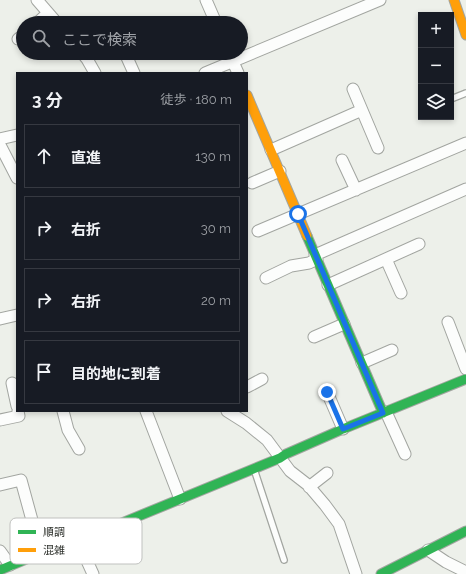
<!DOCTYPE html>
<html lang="ja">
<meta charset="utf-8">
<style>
body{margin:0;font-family:Raleway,"Noto Sans JP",sans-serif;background:#20242c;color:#f1f3f6}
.controls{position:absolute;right:12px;top:12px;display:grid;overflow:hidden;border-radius:0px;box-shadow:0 2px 6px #0003}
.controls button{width:36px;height:36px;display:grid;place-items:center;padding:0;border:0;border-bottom:1px solid #363941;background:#171b24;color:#f1f3f6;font:20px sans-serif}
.stop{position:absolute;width:12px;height:12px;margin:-9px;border:3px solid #1a73e8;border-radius:50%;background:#fff}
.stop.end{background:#1a73e8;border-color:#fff;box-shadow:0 1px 4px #0008}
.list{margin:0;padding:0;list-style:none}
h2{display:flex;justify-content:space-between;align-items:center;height:52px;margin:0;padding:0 16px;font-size:17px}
h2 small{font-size:13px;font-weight:400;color:#9ea1a6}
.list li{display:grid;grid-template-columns:26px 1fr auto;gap:12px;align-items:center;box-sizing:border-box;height:64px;margin:0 8px 8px;padding:0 8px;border:1px solid #363941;border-radius:0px}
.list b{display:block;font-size:15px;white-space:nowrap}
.list em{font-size:13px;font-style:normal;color:#9ea1a6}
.icon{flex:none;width:22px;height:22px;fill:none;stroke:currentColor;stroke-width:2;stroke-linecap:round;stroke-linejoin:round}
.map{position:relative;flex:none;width:466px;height:574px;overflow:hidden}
.search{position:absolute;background:#171b24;box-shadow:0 2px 6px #0003;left:16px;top:16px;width:232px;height:44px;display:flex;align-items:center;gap:10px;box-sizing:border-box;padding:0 14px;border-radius:22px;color:#9ea1a6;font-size:15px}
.panel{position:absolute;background:#171b24;box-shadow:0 2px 6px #0003;left:16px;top:72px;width:232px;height:340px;border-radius:0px}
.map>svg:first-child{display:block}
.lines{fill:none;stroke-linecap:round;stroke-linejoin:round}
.lane-casing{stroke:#a2a5a0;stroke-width:8}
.street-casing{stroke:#a2a5a0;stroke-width:13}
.fast-casing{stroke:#a2a5a0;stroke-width:11}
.slow-casing{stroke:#a2a5a0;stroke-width:11}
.lane{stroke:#fcfdfc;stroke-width:5.5}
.street{stroke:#fcfdfc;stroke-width:11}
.fast{stroke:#30b455;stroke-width:9}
.slow{stroke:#ff9f0a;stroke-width:9}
.route{stroke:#1a73e8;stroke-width:5}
.key{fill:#fff;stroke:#c0c1bf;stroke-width:1}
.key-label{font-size:11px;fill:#2d302b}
</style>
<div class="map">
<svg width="466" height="574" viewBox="0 0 466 574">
<rect width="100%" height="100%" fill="#edf0ea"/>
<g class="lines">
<defs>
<path id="lane" d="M451 99 466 93
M254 469 284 560"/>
<path id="street" d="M37 0 57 23
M206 0 216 23
M37 23 48 13
M18 39 23 35
M82 53 87 59 95 73
M125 53 134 73
M229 53 238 73
M205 73 380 0
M353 89 378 148
M0 139 17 135
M0 145 17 178
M271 150 362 110
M342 160 356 190
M252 183 280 171
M258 231 466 143
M315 255 466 189
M386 259 401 293
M266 278 291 266 309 263 317 259
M328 285 419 244
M0 319 17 315
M448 322 466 369
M314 337 344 324
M362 363 392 350
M12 383 17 406
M247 387 262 379
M327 392 343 429
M63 411 68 430 79 449
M146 411 180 499
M227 411 246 423 267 440 290 471 308 485 325 505 339 524 356 574
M386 412 405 454
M0 420 19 416 18 411
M0 485 21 480 41 553
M309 487 327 473
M78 541 93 574
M428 550 446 562 466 572
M0 551 10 565"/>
<path id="fast" d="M307 236 383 413
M0 570 41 553 78 541 280 458 286 454 343 429 466 379
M381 574 466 531"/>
<path id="slow" d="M454 0 466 35
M247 95 307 236"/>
</defs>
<!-- lane casing -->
<use href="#lane" class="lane-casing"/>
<!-- street casing -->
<use href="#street" class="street-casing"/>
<!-- fast casing -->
<use href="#fast" class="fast-casing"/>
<!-- slow casing -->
<use href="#slow" class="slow-casing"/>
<!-- lane -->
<use href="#lane" class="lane"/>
<!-- street -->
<use href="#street" class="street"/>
<!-- fast -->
<use href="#fast" class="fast"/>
<!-- slow -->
<use href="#slow" class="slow"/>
</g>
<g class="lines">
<!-- route -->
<path class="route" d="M298 214 383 413 343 429 327 392"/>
</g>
<!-- legend -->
<rect x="10" y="518" width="132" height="46" rx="6" class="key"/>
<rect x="18" y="530" width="18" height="4" fill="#30b455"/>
<rect x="18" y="548" width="18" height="4" fill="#ff9f0a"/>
<g class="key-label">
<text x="43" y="536">順調</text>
<text x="43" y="554">混雑</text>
</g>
</svg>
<div class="controls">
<button>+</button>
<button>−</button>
<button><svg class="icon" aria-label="layers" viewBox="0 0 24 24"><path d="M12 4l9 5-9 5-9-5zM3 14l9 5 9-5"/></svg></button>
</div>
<div class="stop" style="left:298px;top:214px"></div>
<div class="stop end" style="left:327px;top:392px"></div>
<div class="search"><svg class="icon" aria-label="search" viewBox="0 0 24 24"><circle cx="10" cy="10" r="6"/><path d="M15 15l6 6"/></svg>ここで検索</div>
<section class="panel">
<h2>3 分<small>徒歩 · 180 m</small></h2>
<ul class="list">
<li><svg class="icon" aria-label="ahead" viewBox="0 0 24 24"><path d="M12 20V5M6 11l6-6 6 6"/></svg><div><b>直進</b></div><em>130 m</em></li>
<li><svg class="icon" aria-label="right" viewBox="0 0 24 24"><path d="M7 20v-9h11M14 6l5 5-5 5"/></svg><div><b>右折</b></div><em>30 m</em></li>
<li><svg class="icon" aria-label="right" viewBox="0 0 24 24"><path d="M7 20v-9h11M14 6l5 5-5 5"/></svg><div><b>右折</b></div><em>20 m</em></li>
<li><svg class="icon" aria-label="arrive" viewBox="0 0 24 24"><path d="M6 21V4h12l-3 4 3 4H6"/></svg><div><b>目的地に到着</b></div></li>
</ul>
</section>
</div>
